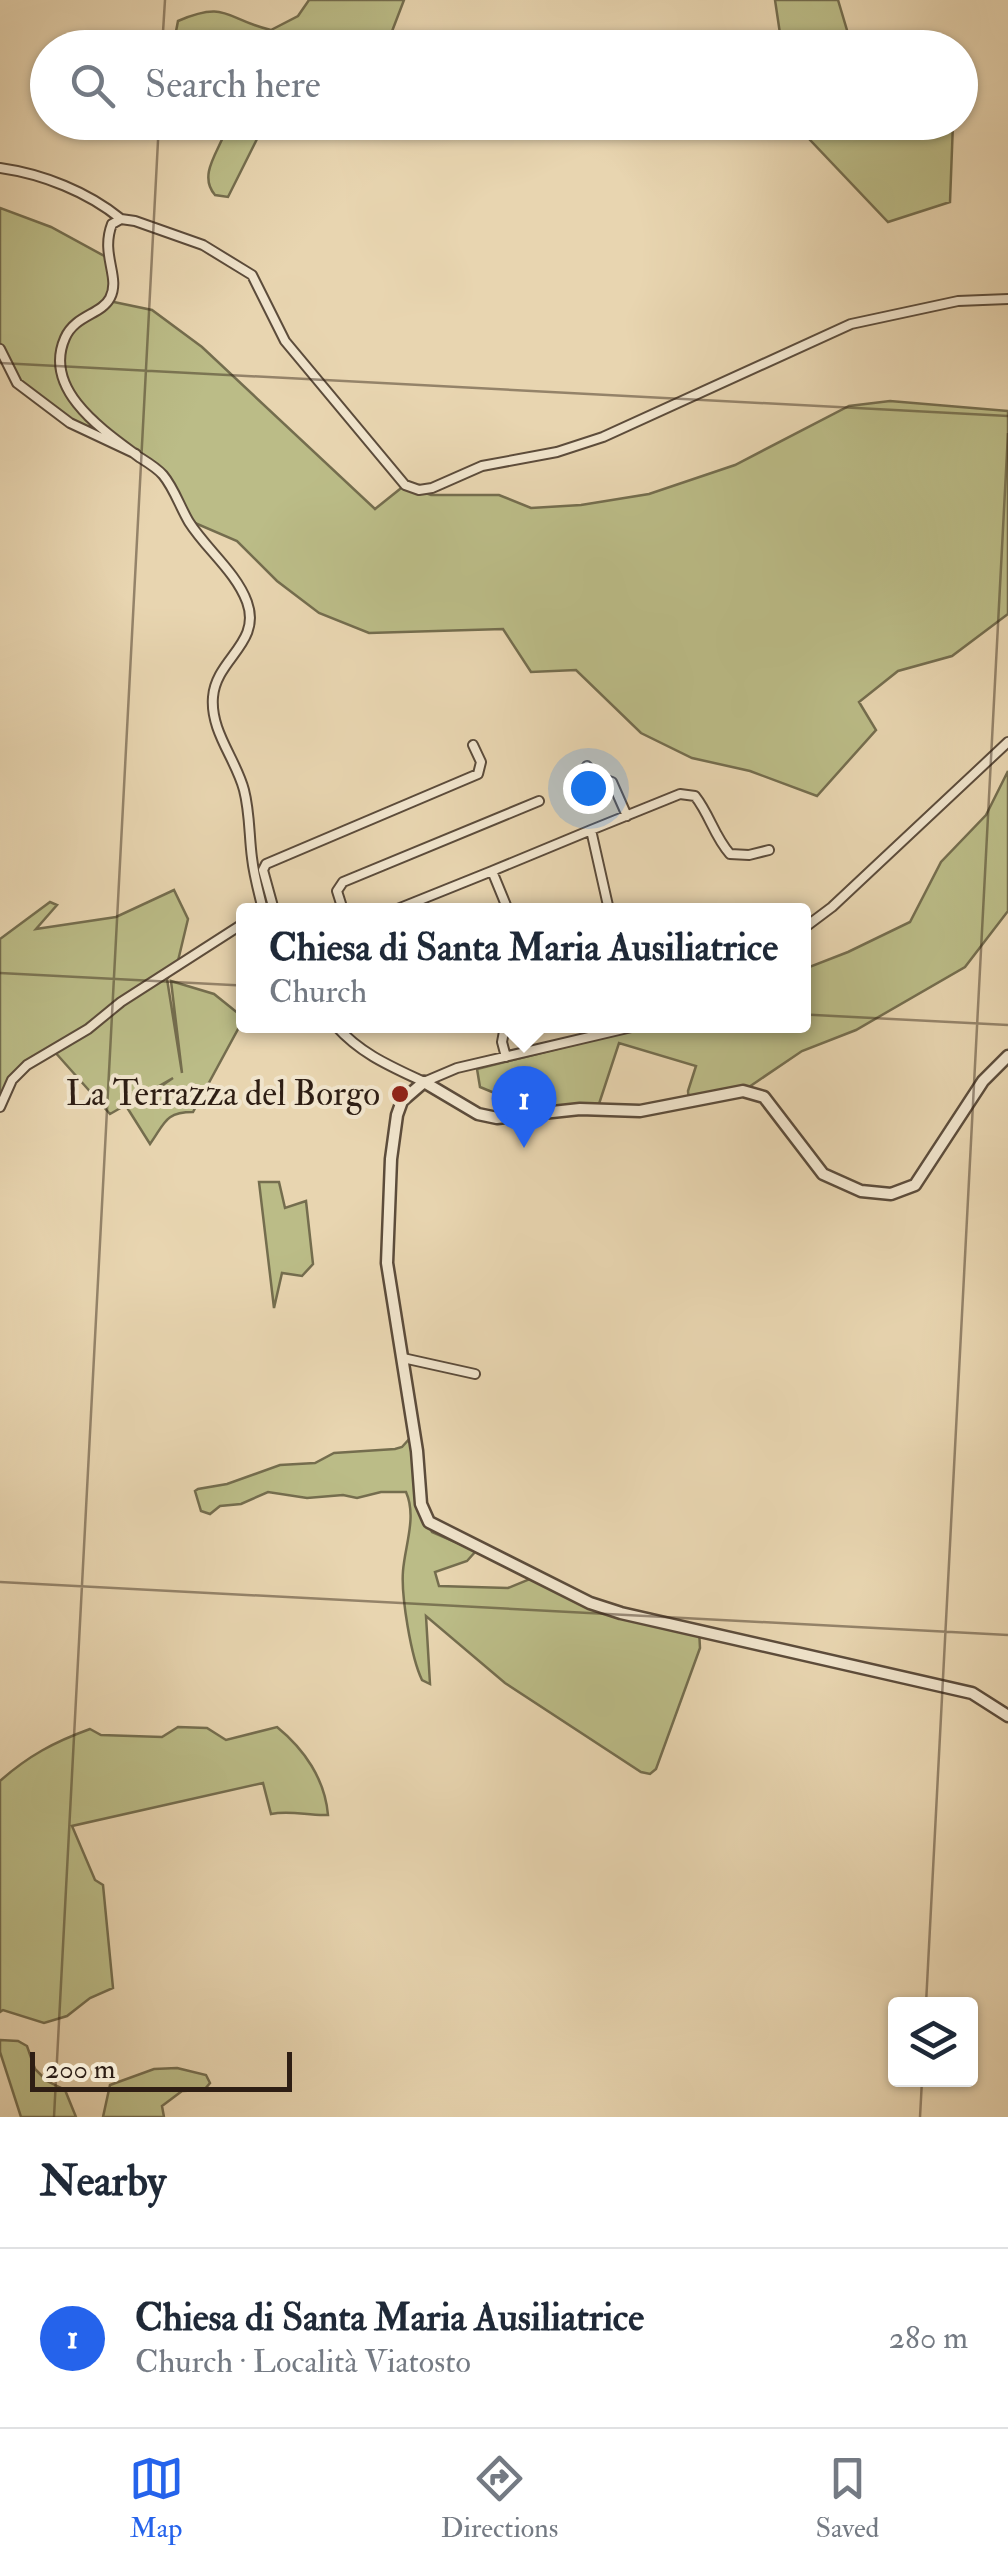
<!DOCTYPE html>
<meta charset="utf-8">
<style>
body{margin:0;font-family:"IM FELL Double Pica",serif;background:#f2f2f3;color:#1f2937}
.controls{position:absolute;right:30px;bottom:30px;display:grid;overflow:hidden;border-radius:10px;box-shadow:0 2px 8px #0004}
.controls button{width:90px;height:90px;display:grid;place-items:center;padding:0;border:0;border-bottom:2px solid #e0e1e3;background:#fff;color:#1f2937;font:50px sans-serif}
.scale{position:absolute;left:30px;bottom:25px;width:262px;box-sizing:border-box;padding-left:10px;border:5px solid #2e1e14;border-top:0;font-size:28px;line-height:35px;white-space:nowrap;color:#2e1e14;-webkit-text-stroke:8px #f0e4cc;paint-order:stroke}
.you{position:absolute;left:588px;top:788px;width:35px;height:35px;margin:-25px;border:8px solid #fff;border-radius:50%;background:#1a73e8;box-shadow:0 0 0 15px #1a73e833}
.badge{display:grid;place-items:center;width:65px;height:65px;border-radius:50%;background:#2563eb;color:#fff;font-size:32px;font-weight:700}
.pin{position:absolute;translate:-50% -82px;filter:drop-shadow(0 2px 5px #0008)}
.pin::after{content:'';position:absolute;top:52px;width:35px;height:30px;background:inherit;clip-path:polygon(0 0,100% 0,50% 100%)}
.popup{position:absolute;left:236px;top:903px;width:575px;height:130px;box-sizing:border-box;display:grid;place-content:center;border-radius:10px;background:#fff;filter:drop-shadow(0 2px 8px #0005);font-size:32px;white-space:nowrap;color:#747a83}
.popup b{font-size:38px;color:#1f2937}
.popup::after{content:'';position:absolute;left:50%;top:100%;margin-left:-20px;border:20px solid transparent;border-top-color:#fff}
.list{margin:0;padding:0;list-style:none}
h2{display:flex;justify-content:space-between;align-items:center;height:130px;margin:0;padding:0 40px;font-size:42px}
h2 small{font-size:32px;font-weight:400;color:#747a83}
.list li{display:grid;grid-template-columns:65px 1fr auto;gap:30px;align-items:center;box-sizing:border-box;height:180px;padding:0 40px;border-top:2px solid #e0e1e3}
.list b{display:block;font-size:38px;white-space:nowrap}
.list p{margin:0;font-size:32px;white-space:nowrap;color:#747a83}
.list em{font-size:32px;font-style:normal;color:#747a83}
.icon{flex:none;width:55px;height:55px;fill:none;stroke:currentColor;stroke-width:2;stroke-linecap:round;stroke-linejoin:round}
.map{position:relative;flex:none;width:1008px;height:2117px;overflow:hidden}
.search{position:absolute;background:#fff;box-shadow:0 2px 8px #0004;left:30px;right:30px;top:30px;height:110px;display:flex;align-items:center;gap:25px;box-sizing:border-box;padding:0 35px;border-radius:55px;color:#747a83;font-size:38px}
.sheet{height:310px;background:#fff}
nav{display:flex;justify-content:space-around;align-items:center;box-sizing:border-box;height:140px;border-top:2px solid #e0e1e3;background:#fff;font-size:28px;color:#747a83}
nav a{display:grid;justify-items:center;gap:5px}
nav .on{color:#2563eb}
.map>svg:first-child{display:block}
.green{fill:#bbbc87;stroke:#746d4e;stroke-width:2.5}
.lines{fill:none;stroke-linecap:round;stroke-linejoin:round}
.minor-casing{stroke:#5c4c3b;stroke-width:12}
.tertiary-casing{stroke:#5c4c3b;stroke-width:15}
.minor{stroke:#f0e4cc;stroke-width:8}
.tertiary{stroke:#f0e4cc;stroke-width:10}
.ticks{fill:none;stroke:#2e1e14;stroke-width:2.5;stroke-opacity:0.45}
.poi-dot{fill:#8f2418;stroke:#f0e4cc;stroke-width:4}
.labels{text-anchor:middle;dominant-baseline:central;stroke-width:8;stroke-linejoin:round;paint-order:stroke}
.poi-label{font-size:35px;fill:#2e1e14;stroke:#f0e4cc;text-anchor:end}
</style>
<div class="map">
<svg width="1008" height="2117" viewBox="0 0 1008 2117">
<rect width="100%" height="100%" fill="#e8d5b0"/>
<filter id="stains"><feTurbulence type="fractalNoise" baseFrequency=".002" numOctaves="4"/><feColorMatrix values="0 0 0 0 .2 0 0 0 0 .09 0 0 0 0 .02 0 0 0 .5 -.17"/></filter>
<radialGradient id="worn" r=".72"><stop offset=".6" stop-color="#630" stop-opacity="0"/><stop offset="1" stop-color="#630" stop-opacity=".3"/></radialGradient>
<!-- green -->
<path class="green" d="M309 0H404L386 47H343L331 41 313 48 173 47 178 21C227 0 225 19 271 30L298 16Z
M775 0H838L852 47H782Z
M228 123H260L261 131 228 197 215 195C196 173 223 147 228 123Z
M794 123H953L950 202 888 222Z
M0 208 51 227 108 258 111 269 109 301 152 310 202 347 375 509 405 485 431 495H499L531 508 581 505 649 494 735 465 849 406 890 401 1008 411V614L952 656 898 671 859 702 876 730 817 796 750 771 692 758 641 733 576 670 531 672 503 629 369 633 319 613 277 581 237 541 188 520 163 474 144 460 72 424 17 383 0 349Z
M1008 771V911L965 967 856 1030 802 1051 743 1091 689 1102 688 1091 696 1066 619 1043 597 1110 535 1113 543 1100 518 1086 509 1099 480 1087 477 1069 649 1026H804V969L848 952 910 922 941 862 986 815Z
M174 890 188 919 177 965 167 979 182 1073 171 981 214 994 244 1018 193 1112C165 1112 165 1123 150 1144L128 1109 173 1078 110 1114 54 1051 19 1072 0 1107V939L50 902 57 905 36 929 116 917Z
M259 1182H279L285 1208 306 1201 313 1264 302 1276 282 1273 274 1308Z
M411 1437 422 1511 432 1532 476 1551 467 1561 435 1572 439 1586 508 1588 537 1576 591 1603 699 1629 700 1648 656 1769 650 1774 641 1772 505 1683 426 1616 430 1684 422 1680C411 1657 401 1596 403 1571 405 1545 417 1517 406 1492H381L357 1498 343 1495 307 1498 268 1492 241 1504 220 1506 210 1514 201 1511 195 1491 198 1489 227 1484 280 1465 315 1463 334 1453 395 1449 402 1447Z
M178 1727 207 1728 226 1740 277 1727C304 1749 325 1779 328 1815 308 1816 291 1810 271 1814L263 1783 72 1826 95 1880 103 1885 113 1988 90 1998 67 2016 44 2023 3 2010 0 2012V1781C28 1756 54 1742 90 1729L101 1735 162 1737Z
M0 2040 18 2041 27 2046 35 2069 47 2081 65 2090 76 2117H21L0 2052Z
M177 2068 206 2075 210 2083 204 2090 182 2091 162 2106 164 2117H103L110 2085 154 2069Z"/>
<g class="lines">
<defs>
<path id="minor" d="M0 168C43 174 88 192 121 219
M0 349 17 383 70 423 136 454
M587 766 596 776 612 782 627 816
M591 830 680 794 695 796C710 815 714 836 730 854L749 855 769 850
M263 910C259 893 254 876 252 858 249 836 250 813 244 790 236 759 210 731 213 697 216 659 262 643 247 602 236 572 206 549 189 522 180 507 174 488 163 475 157 468 147 462 139 457 104 431 42 390 65 338 75 315 101 315 110 298 121 277 100 255 112 224L121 219 135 221 203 245 252 275 285 341 405 485 419 490 432 488 482 466 557 452 603 437 851 324 958 301 1008 299
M274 910 263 870 266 864 478 774 481 762 473 745
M343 910 337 891 343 882 539 801
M395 910 492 871
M508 910 492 871 591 830 609 910
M804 928 832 907 1008 742
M336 1026C361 1054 390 1066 424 1082L457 1068 636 1026
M505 1026 502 1042 506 1057
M0 1107 12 1080 27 1065 88 1029 121 1002 244 923
M403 1358 475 1374"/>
<path id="tertiary" d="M1008 1056 983 1081 915 1185 891 1194 861 1191 823 1174 764 1097 743 1091 640 1111 580 1109 497 1118 478 1114 424 1082 402 1101 397 1115 391 1159 387 1263 417 1451 421 1504 429 1522 590 1603 621 1613 972 1693 1008 1716"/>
</defs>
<!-- minor casing -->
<use href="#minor" class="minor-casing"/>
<!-- tertiary casing -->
<use href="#tertiary" class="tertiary-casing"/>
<!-- minor -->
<use href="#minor" class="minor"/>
<!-- tertiary -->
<use href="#tertiary" class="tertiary"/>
</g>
<!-- ticks -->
<path class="ticks" d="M162 48 165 0M0 363 1008 416M0 973 1008 1025M0 1582 1008 1635M926 2004 1008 433M54 2117 159 122M920 2117 922 2080"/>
<!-- markers -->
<circle class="poi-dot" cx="400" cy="1094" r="10"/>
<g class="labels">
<!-- poi labels -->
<g class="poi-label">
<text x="380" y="1094">La Terrazza del Borgo</text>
</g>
</g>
<rect width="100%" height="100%" filter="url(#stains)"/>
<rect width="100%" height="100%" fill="url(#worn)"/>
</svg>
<div class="controls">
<button><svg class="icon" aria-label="layers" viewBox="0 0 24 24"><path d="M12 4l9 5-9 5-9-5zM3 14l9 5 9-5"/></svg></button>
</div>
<div class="scale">200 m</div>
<div class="you"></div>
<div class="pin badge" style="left:524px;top:1148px">1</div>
<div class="popup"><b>Chiesa di Santa Maria Ausiliatrice</b>Church</div>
<div class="search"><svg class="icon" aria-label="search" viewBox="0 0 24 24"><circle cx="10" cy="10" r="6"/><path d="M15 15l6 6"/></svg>Search here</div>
</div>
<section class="sheet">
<h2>Nearby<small></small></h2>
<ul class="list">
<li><span class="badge">1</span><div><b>Chiesa di Santa Maria Ausiliatrice</b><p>Church · Località Viatosto</p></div><em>280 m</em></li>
</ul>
</section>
<nav>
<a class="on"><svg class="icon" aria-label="map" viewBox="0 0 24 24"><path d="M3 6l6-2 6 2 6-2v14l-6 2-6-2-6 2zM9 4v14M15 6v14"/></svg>Map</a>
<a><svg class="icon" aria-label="directions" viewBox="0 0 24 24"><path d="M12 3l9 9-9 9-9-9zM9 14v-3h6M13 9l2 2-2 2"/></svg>Directions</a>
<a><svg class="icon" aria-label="saved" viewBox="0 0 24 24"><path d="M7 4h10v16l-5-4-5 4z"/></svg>Saved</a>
</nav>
